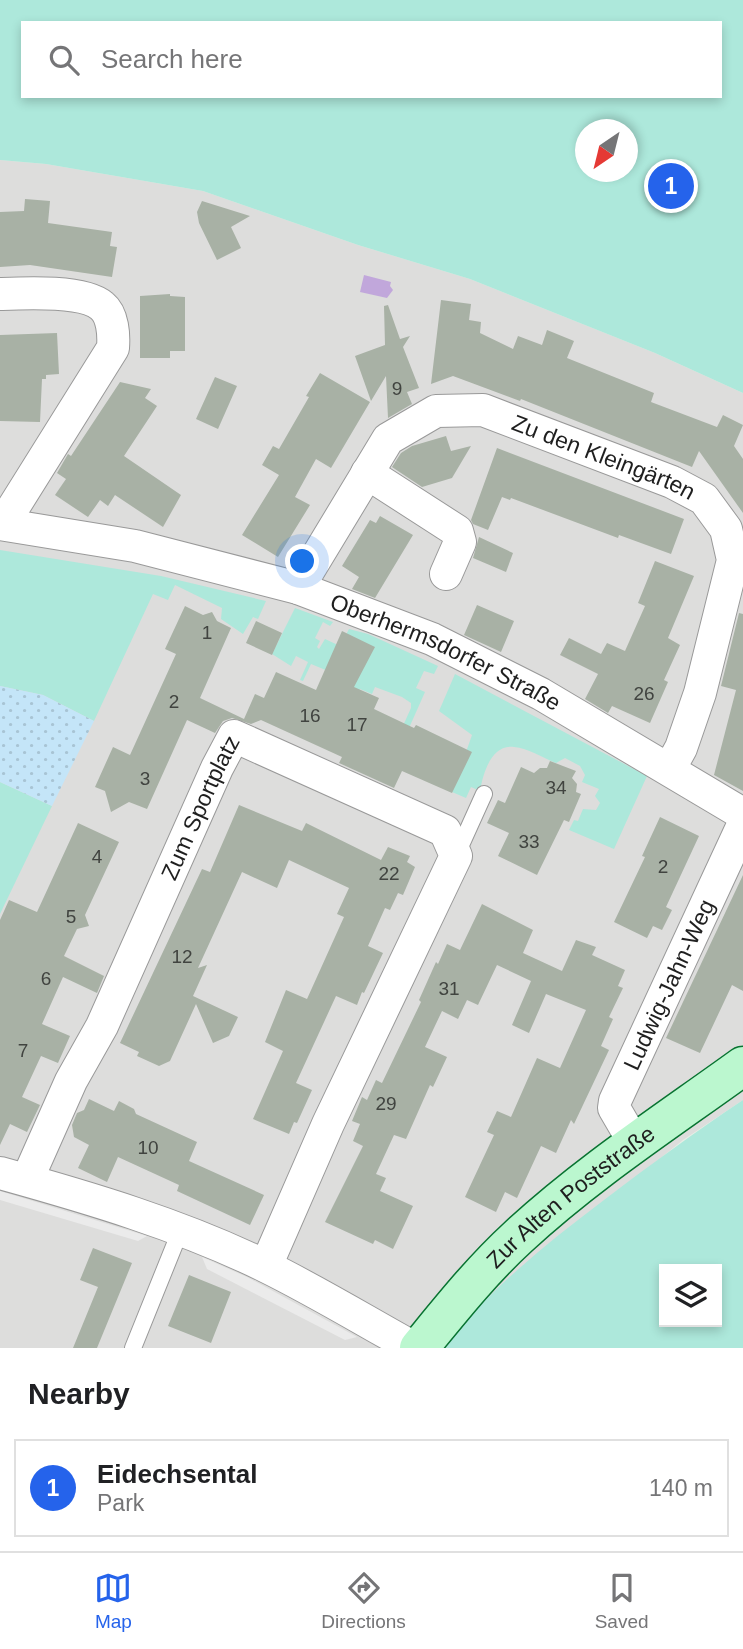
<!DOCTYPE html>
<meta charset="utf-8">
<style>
body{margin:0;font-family:Helvetica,sans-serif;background:#f2f2f2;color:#202124}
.controls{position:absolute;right:21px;bottom:21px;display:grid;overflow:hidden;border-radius:0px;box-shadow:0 4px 10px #0003}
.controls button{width:63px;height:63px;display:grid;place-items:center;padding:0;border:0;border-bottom:2px solid #e0e0e0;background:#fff;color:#202124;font:35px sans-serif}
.compass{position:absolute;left:575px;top:119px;width:63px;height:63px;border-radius:50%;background:#fff;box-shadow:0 4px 10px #0003;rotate:215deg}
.you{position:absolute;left:303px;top:562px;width:24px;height:24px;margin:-18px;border:5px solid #fff;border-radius:50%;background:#1a73e8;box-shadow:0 0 0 10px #1a73e833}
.badge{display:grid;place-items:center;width:46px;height:46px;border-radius:50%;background:#2563eb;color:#fff;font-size:23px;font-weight:700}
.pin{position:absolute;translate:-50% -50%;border:4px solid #fff;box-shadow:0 2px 7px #0006}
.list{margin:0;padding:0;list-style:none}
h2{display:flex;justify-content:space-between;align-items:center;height:91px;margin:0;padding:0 28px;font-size:30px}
h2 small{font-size:23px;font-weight:400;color:#757577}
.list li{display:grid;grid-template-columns:46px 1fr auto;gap:21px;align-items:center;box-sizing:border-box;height:98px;margin:0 14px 14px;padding:0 14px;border:2px solid #e0e0e0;border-radius:0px}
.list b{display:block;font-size:26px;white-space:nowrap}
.list p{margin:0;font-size:23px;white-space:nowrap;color:#757577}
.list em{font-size:23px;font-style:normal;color:#757577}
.icon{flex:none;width:38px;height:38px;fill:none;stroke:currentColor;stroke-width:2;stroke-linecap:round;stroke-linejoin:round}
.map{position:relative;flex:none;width:743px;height:1348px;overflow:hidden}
.search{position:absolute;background:#fff;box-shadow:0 4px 10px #0003;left:21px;right:21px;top:21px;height:77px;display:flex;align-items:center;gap:18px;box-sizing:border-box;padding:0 24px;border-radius:0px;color:#757577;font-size:26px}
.sheet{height:203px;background:#fff}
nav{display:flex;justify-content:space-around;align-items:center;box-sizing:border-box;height:98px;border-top:2px solid #e0e0e0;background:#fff;font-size:19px;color:#757577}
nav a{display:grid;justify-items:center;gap:4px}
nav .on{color:#2563eb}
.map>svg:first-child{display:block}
.residential{fill:#dddddc}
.grass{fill:#ade8db;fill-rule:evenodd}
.park{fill:url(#park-dots)}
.parking{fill:#ebebeb}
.water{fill:#c1a7db}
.building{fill:#a8b1a5}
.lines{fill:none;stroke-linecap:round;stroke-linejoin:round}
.lane-casing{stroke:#999;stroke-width:18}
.street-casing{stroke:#999;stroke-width:34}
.secondary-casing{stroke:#087331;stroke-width:41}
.lane{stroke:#fff;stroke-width:16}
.street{stroke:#fff;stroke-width:32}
.secondary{stroke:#bbf7cf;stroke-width:38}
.labels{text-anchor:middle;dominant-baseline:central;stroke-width:7;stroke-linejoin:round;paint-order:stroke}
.number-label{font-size:19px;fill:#414440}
.street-label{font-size:23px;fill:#1f1f1f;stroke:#fff}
</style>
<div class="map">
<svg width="743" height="1348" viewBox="0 0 743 1348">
<defs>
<pattern id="park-dots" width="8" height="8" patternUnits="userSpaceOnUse" patternTransform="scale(1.75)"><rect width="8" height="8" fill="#c4e5f8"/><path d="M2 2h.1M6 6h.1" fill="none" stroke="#a8c4d4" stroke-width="1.8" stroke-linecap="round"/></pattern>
</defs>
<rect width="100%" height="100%" fill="#e6efe5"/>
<!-- residential -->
<path class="residential" d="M0 160 46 164 203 191 358 245 470 279 655 353 743 393V1100L683 1140 483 1302 444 1348H0Z"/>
<!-- grass -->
<path class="grass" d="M0 0H743V393L655 353 470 279 358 245 203 191 46 164 0 160ZM23 23H720V96H23ZM586 130H628V172H586Z
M0 550 161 576 266 601 258 619 253 617 243 634 221 619 222 608 175 585 168 600 153 594 94 721 43 695 0 686Z
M295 608 333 622 330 626 323 622 315 638 320 641 317 647 319 649 325 639 340 646 349 629 368 634 438 666 434 674 424 671 416 688 425 692 389 773 383 770 411 708V703L402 697 375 687 372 694 360 689 354 700 328 671 311 664 303 681 300 680 308 662 296 656 291 666 272 654Z
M455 674 647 776 614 849 569 830 574 820 578 821 583 809 596 810 600 803 595 796 599 789 582 782 585 775 580 766 565 758 556 763C543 758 528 748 514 747 491 744 483 774 480 791L471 787 466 798 452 792 472 735 439 711Z
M0 782 52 806 0 914Z
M743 1100V1348H444C489 1289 546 1244 604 1200 650 1165 695 1132 743 1100ZM664 1269H717V1322H664Z"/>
<!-- park -->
<path class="park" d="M0 686 43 695 94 721 52 806 0 782Z"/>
<!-- parking -->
<path class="parking" d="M0 1191 147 1236 138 1241 0 1200Z
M202 1257 247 1277 357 1337 345 1340 207 1269Z"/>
<!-- water -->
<path class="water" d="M364 275 391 282 390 286 393 290 387 298 360 292Z"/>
<!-- building -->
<path class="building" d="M25 199 50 201 48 223 112 232 110 246 117 247 112 277 30 265 0 267V212L24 211Z
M202 201 250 216 231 227 241 248 217 260 199 223 197 212Z
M170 294V296L185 297V351H170V358H140V296Z
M441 300 471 304 469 320 481 322 480 333 513 349 518 336 542 345 547 330 574 341 567 358 654 393 651 402 717 427 723 415 743 425 734 446 743 459V513L699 451 692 467 521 399 520 401 453 376 431 384Z
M388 305 400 339 410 336 403 347 419 388 407 392 412 404 388 418 386 376 371 401 355 356 385 345 384 306Z
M57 333 59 374 46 375V379H42L40 422 0 421V335Z
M320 373 370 402 331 468 316 459 295 497 310 505 278 557 242 535 279 475 262 465 273 446 279 449 309 397 306 396Z
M215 377 237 386 218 429 196 419Z
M120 382 151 389 145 398 157 406 124 456 181 495 163 527 115 495 108 506 100 500 88 517 55 495 66 479 57 473 68 454 71 456Z
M446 436 451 451 471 446 452 478 422 487 392 467 401 453 412 446Z
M497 448 684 519 671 554 619 535 618 538 511 498 510 500 502 497 488 530 473 524 471 520Z
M380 516 413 535 375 598 352 589 359 577 342 566 370 520 376 523Z
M479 537 513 553 506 572 473 558Z
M655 561 694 576 668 638 680 645 664 680 668 682 650 723 612 706 608 713 585 699 598 674 560 655 569 638 601 654 607 643 625 651 645 606 638 603Z
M477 605 514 621 501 652 464 635Z
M185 606 203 615 212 612 217 621 231 628 200 698 244 719 255 694 264 698 276 672 316 690 342 631 375 647 354 687 379 698 374 709 414 728 416 725 472 752 452 793 402 771 394 788 339 763 342 757 261 720 251 724 232 718 223 721 215 733 187 720 147 809 129 802 111 812 105 791 95 787 113 747 130 755 176 654 165 649Z
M739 613 743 614V791L714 775 736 690 721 686Z
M256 621 282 633 272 655 246 643Z
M550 761 576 771 572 778 577 784 576 792 581 794 569 822 564 820 537 875 498 856 509 833 487 823 498 800 505 803 521 767 534 773 540 768H547Z
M239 805 302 831 306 823 381 860 388 847 410 856 407 862 415 867 403 895 398 893 390 910 385 908 368 946 383 953 364 993 362 992 357 1005 336 996 296 1083 312 1090 297 1123 294 1122 289 1134 253 1119 283 1051 265 1042 286 990 307 999 344 917 337 914 349 888 289 860 277 888 242 872 198 968 207 965 193 996 238 1017 229 1036 213 1043 196 1004 170 1061 159 1066 137 1056 139 1052 120 1043 202 869 210 872Z
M660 817 699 836 666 907 672 910 662 930 653 926 647 938 614 922 645 857 642 856Z
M78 823 119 842 85 915 89 926 77 929 64 956 104 976 97 993 63 977 42 1024 70 1036 58 1063 41 1056 22 1097 40 1105 27 1132 10 1124 0 1145V920L9 900 37 912Z
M743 875V991L732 985 700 1053 666 1038Z
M482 904 533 930 523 953 562 971 576 940 596 947 592 955 625 970 618 986 623 988 609 1017 613 1019 601 1046 609 1050 574 1124 571 1120 556 1153 541 1146 517 1198 505 1192 496 1212 465 1197 494 1135 487 1132 497 1111 511 1117 537 1058 560 1068 586 1010 546 994 529 1033 512 1025 531 981 497 965 478 1005 467 1000 458 1019 442 1011 425 1047 447 1057 433 1087 430 1085 406 1139 394 1135 376 1174 386 1178 380 1191 413 1206 393 1249 375 1240 373 1244 325 1222 363 1146 353 1141 360 1124 352 1121 362 1097 367 1100 376 1080 382 1083 421 1002 419 1000 436 962 438 964 447 944 460 950Z
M89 1099 114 1111 119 1101 134 1109 136 1114 197 1142 189 1161 264 1195 250 1225 177 1191 179 1185 118 1157 107 1182 78 1168 89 1145 74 1137 72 1125 77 1113 84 1110Z
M93 1248 132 1263 97 1348H73L98 1287 80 1280Z
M189 1275 231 1292 211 1343 168 1326Z"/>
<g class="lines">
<defs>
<path id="lane" d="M456 856 484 794
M133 1348 181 1229"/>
<g id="street">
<path d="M0 294C24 293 84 290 102 306 113 315 114 335 113 348L3 524"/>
<path d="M367 473 457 531 460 542 446 574"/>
<path id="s1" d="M0 524 135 546 298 588 432 639 541 694 743 814"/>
<path id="s2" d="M298 588 388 439 436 411 483 410 672 482 704 499 726 529 733 560 700 693 681 748 670 768"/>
<path id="s3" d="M635 1144 614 1108 615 1101 743 825"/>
<path d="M0 1173C90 1198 181 1225 265 1266 316 1291 365 1321 414 1348"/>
<path id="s4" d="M27 1180 71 1081 102 1026 217 768 234 736 445 831 456 856 328 1124 266 1266"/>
</g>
<g id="secondary">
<path id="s5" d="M419 1348C451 1309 481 1271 518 1237 587 1173 667 1121 743 1066"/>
</g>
</defs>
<!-- lane casing -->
<use href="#lane" class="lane-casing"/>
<!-- street casing -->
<use href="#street" class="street-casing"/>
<!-- secondary casing -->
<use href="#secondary" class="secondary-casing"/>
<!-- lane -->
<use href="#lane" class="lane"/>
<!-- street -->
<use href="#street" class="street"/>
<!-- secondary -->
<use href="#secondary" class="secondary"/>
</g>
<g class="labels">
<!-- number labels -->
<g class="number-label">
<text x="397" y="388">9</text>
<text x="207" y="632">1</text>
<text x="644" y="693">26</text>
<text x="174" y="701">2</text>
<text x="310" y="715">16</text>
<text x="357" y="724">17</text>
<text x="145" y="778">3</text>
<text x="556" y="787">34</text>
<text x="529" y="841">33</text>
<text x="97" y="856">4</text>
<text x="663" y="866">2</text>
<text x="389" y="873">22</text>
<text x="71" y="916">5</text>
<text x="182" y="956">12</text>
<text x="46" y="978">6</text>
<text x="449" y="988">31</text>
<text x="23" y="1050">7</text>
<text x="386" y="1103">29</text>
<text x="148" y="1147">10</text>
</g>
<!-- street labels -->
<g class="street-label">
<text stroke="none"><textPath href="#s2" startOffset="406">Zu den Kleingärten</textPath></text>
<text stroke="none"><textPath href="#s1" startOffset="466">Oberhermsdorfer Straße</textPath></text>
<text stroke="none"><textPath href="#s4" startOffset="411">Zum Sportplatz</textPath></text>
<text stroke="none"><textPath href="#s3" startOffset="177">Ludwig-Jahn-Weg</textPath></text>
<text stroke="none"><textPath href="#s5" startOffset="215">Zur Alten Poststraße</textPath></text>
</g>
</g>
</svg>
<div class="controls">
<button><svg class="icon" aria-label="layers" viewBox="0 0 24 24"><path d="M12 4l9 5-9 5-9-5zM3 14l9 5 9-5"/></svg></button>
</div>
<svg class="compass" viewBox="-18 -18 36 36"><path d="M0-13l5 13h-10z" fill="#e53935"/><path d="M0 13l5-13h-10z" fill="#757577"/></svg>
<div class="you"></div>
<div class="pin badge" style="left:671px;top:186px">1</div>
<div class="search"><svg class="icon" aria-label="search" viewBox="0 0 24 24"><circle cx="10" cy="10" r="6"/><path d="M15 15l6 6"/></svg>Search here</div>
</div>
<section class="sheet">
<h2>Nearby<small></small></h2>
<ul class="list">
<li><span class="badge">1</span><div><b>Eidechsental</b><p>Park</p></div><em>140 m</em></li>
</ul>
</section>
<nav>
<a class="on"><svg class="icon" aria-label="map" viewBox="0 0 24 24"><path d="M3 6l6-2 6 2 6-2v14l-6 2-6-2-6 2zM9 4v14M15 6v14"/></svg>Map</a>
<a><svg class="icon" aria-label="directions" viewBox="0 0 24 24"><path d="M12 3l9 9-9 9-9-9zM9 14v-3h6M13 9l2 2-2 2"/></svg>Directions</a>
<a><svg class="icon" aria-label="saved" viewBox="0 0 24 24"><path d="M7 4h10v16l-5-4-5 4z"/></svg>Saved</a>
</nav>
